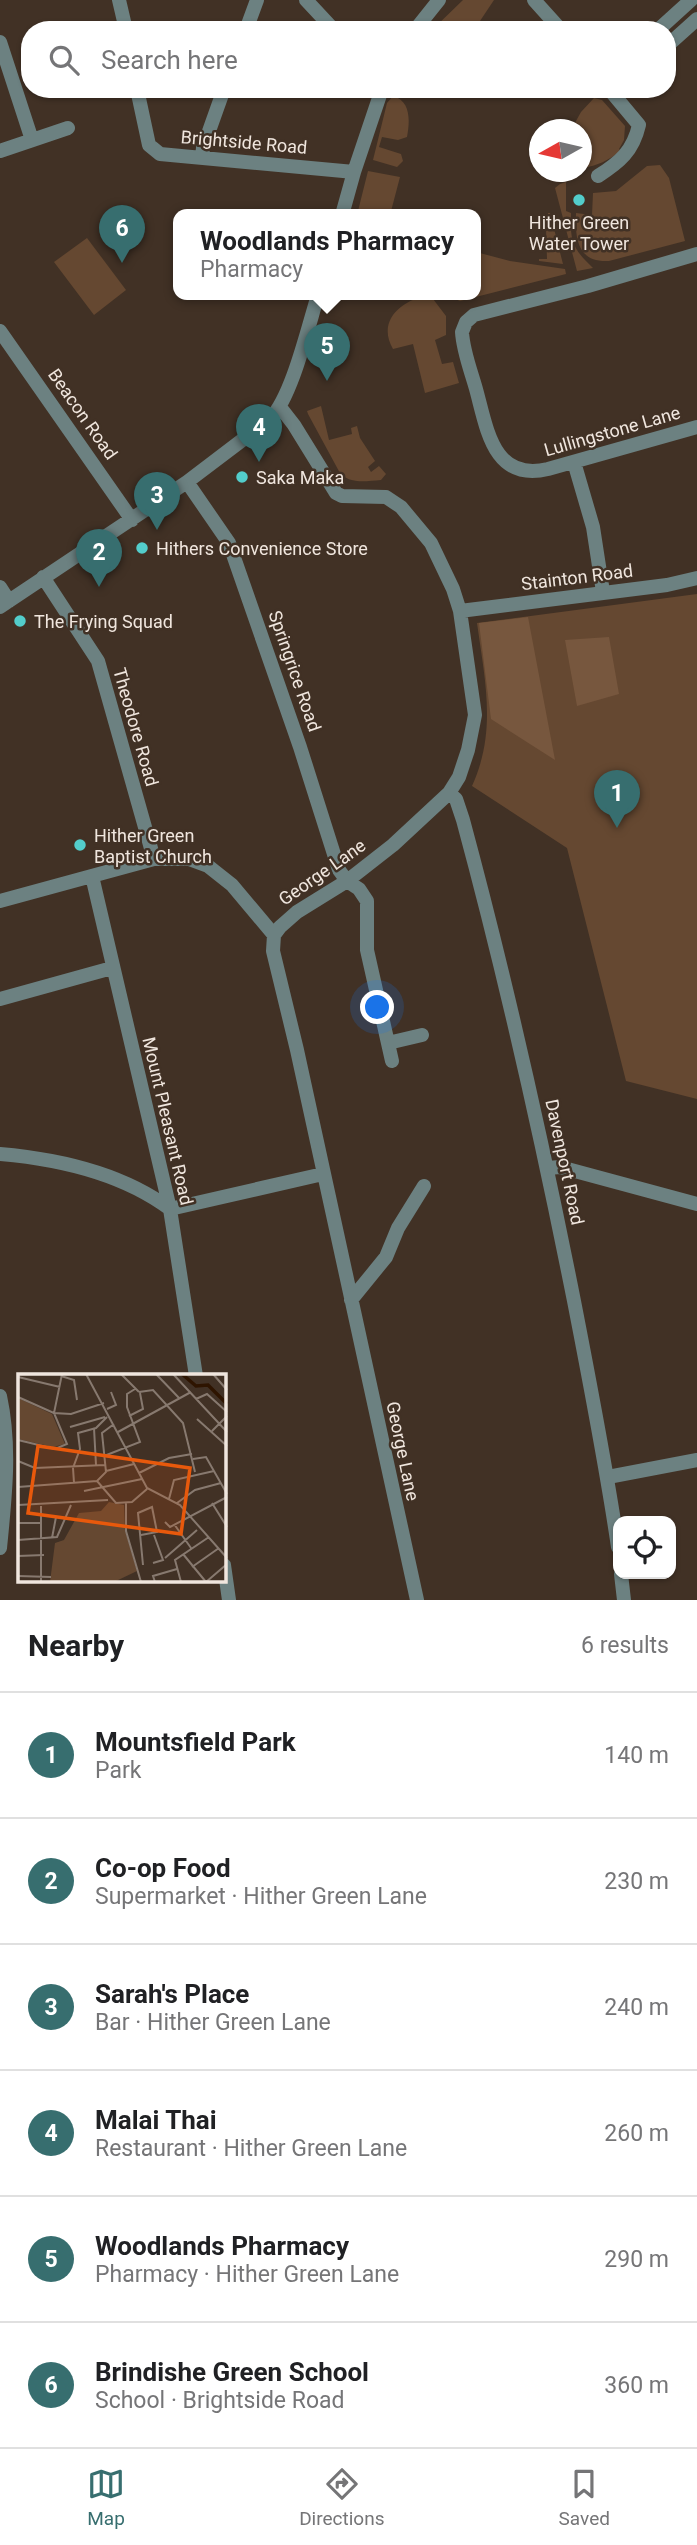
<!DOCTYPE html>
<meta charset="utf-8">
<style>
body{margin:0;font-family:Roboto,sans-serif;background:#f6f6f6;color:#202124}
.controls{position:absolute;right:21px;bottom:21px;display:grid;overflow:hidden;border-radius:14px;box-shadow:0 2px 5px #0004}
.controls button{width:63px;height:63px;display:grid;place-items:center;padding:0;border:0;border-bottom:2px solid #e0e0e0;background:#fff;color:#202124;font:35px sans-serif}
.compass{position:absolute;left:529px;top:119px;width:63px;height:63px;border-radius:50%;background:#fff;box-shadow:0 2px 5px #0004;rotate:262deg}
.you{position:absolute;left:378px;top:1008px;width:24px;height:24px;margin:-18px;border:5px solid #fff;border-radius:50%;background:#1a73e8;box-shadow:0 0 0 10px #1a73e833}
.badge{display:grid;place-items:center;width:46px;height:46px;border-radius:50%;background:#376e6f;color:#fff;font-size:23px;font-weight:700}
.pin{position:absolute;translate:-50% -58px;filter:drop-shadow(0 2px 4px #0008)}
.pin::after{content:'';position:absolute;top:37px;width:24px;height:21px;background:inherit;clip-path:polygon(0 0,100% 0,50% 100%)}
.popup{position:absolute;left:173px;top:209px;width:308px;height:91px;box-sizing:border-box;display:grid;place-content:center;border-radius:14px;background:#fff;filter:drop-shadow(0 2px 5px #0005);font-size:23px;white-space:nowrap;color:#757577}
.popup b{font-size:26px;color:#202124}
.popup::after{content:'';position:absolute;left:50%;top:100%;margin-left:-14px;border:14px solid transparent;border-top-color:#fff}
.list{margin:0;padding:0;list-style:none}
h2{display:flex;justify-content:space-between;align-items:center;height:91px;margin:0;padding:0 28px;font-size:30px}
h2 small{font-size:23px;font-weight:400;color:#757577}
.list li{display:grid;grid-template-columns:46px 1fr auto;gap:21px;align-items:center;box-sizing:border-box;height:126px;padding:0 28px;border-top:2px solid #e0e0e0}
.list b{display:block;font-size:26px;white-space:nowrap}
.list p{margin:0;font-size:23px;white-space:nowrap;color:#757577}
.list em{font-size:23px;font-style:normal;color:#757577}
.icon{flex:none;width:38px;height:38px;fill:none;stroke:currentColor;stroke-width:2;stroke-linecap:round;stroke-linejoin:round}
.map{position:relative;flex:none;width:697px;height:1600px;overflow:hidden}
.search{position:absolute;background:#fff;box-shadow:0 2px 5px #0004;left:21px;right:21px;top:21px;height:77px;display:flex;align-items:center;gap:18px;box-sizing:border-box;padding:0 24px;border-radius:28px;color:#757577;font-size:26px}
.sheet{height:847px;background:#fff}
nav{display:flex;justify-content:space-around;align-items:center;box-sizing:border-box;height:98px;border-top:2px solid #e0e0e0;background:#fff;font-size:19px;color:#757577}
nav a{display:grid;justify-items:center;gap:4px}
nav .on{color:#376e6f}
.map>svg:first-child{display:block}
.green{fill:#654831}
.forest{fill:#77573e}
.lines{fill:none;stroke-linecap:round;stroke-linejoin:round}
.minor{stroke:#6c8181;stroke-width:14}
.poi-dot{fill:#53cdcb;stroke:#413125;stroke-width:2.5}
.labels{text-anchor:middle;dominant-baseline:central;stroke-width:5;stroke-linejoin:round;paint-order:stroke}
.street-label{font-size:18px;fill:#f0e6de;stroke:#413125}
.poi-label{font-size:18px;fill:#f0e6de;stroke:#413125;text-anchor:start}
.inset-river{fill:none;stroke:#2e1400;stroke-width:3.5}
.inset-road{fill:none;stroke:#87796f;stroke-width:2}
.view{fill:#e8590c;fill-opacity:0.15;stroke:#e8590c;stroke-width:3.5}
.inset-edge{fill:none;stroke:#f0e6de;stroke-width:3.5}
</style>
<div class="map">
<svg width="697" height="1600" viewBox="0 0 697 1600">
<rect width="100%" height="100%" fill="#413125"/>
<!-- green -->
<path class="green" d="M463 0H494L474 30H432Z
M393 96C411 101 410 121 407 137L398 140 382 137 379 147 401 154 403 161 397 167 373 160 387 103Z
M594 98 602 100 625 126 624 140 619 149 621 151C608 160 598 166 582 168V130H571L581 112Z
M660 165 669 178 685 241 609 261C577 263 575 238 576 213L592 215 593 193 616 191 647 166Z
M368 171 400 177 390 215H357Z
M566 182V211L571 213C570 241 572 248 593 268L577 271 555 188 560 184Z
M548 213H550L563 264 539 261V259H547L546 229Z
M87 238 126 290 94 315 54 262Z
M476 252 510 261 565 269 566 274 460 301 446 295H476Z
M430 295 446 316V335L435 340 442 364 453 362 459 383 425 393 413 344 393 349C376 320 403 299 430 295Z
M321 406 329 440 352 434 351 428 357 426 360 438 375 461 368 467 371 472 379 466 386 474 381 480C366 481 354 484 341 475L308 414 307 411Z
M697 594V1099L626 1081 567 848 472 786C497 731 485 681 477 623Z"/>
<!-- forest -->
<path class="forest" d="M528 617 555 760 491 719 479 623Z
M609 637 619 694 577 706 565 640Z"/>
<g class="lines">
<!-- minor -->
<path class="minor" d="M119 0 126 30
M306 0 334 30
M534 0 561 30
M246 30 257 0
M415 30 439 0
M658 30 691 0
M0 42 32 140
M667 46 697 19
M137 89 149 145 160 154 354 172
M0 151 68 128
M202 157 203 148 224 89
M598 176C620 162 633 151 639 125L609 89
M342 215 354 172 382 89
M697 254 588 286 474 315 466 322 462 332C463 351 471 371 476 389 487 429 493 482 548 469L697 427
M0 331 132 520
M280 407 294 425 336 493 342 496 386 497 401 507 431 543 453 589 460 611 475 715 468 750 459 777 449 793 393 845 347 881 297 912 280 927 274 935 273 951 297 1050 417 1600
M574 462 593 527 603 592
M187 482 229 543 300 747 339 870 347 881 359 889 367 901V950L392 1061
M43 577 98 661 154 859
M0 587 9 601
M0 607 187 482 270 419C292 397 308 327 318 295
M460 611 667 585 697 578
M449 793 456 799 463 820C506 979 542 1140 574 1301 590 1383 606 1465 618 1547
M92 876 170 1209 196 1376
M0 901 154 859H189L208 866 232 885 274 935
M0 999 112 968
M388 1043 422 1035
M0 1154C58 1159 123 1174 170 1209L323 1174
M548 1168 560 1167 697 1204
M351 1300 386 1257 398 1228 424 1186
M0 1396C11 1447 5 1497 0 1548
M608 1477 697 1460
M224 1565 229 1600
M621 1574 624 1600"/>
</g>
<!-- markers -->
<g class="poi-dot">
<circle cx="579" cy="200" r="7"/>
<circle cx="242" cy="477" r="7"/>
<circle cx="142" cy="548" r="7"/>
<circle cx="20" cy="621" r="7"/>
<circle cx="80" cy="845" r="7"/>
</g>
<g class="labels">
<!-- street labels -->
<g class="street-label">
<text transform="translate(244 142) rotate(5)">Brightside Road</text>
<text transform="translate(83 414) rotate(55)">Beacon Road</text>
<text transform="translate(612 431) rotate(-16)">Lullingstone Lane</text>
<text transform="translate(577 577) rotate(-7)">Stainton Road</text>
<text transform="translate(295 671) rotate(71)">Springrice Road</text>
<text transform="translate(136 727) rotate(74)">Theodore Road</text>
<text transform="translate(322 872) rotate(-35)">George Lane</text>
<text transform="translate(168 1121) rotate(77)">Mount Pleasant Road</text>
<text transform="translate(565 1162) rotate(78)">Davenport Road</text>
<text transform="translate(403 1451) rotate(78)">George Lane</text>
</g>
<!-- poi labels -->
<g class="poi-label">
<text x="579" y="222" text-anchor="middle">Hither Green<tspan x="579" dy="21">Water Tower</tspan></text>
<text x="256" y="477">Saka Maka</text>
<text x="156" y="548">Hithers Convenience Store</text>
<text x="34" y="621">The Frying Squad</text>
<text x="94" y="835">Hither Green<tspan x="94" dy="21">Baptist Church</tspan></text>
</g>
</g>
<!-- overview -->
<g transform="translate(18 1374)">
<rect width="208" height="208" fill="#413125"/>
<path d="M0 24 34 40 47 70 35 73 0 65ZM91 128 106 131 107 156 119 197 96 208H32L37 169 46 166 61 139 83 137Z" fill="#654831"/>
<path class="inset-river" d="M164 0 178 12 190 11 209 30"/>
<path class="inset-road" d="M44 0 36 39 53 40 86 29M68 0 129 114 162 131 209 184M103 0 121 18M138 0 162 25M155 0 209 58M195 0 209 16M43 2 56 6 59 26M0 3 42 13M121 18 135 16 165 49 177 98M0 23 36 39 49 70 37 75 0 66M178 25 189 20 209 38M89 35 98 31 93 18M111 42 125 35 122 19M179 45 209 72M52 53 87 43M76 54 78 91M194 57 209 42M100 58 173 18M86 82 122 68 109 33V20L117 15M175 85 188 83 209 120M0 87 17 94 87 91M88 97 116 90M121 99 151 84 174 80M79 107 88 98 84 59 96 50M79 107 98 129 114 128 129 115M56 109 55 94 62 75 60 59 78 54 89 43M0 113 79 107M66 117 124 105M151 125 156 106 196 97M108 129V157L123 208M159 129 177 116 203 109M194 129 209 153M0 131 90 126M23 132V208M147 148 152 153 209 123M0 149H24M156 150 173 174M123 161 139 158 134 133 120 139 125 191M34 164 38 143M0 166 39 163 53 131M165 180 188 208M0 182 26 181M147 184 179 156M135 189 145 186 136 161M174 193 201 174M0 202 33 203M137 208 135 202 159 195M163 208 157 186 191 163M188 208 209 190"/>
<path class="view" d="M20 72 172 94 163 160 10 139Z"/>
<rect width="208" height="208" class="inset-edge"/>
</g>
</svg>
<div class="controls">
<button><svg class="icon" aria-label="locate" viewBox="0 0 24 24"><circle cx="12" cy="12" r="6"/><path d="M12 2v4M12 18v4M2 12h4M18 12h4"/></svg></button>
</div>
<svg class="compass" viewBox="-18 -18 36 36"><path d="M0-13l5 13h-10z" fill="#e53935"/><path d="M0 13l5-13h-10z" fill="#757577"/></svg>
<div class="you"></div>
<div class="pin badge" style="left:617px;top:828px">1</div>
<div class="pin badge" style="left:99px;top:587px">2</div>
<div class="pin badge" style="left:157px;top:530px">3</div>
<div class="pin badge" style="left:259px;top:462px">4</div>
<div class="pin badge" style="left:327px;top:381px">5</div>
<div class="popup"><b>Woodlands Pharmacy</b>Pharmacy</div>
<div class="pin badge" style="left:122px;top:263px">6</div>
<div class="search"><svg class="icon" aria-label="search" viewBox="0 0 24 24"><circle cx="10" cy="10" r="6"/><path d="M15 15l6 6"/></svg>Search here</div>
</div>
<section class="sheet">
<h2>Nearby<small>6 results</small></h2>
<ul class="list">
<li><span class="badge">1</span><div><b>Mountsfield Park</b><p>Park</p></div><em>140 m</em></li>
<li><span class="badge">2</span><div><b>Co-op Food</b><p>Supermarket · Hither Green Lane</p></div><em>230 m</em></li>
<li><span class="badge">3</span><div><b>Sarah's Place</b><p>Bar · Hither Green Lane</p></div><em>240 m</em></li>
<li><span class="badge">4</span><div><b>Malai Thai</b><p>Restaurant · Hither Green Lane</p></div><em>260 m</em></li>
<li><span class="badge">5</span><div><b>Woodlands Pharmacy</b><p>Pharmacy · Hither Green Lane</p></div><em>290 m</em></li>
<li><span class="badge">6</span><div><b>Brindishe Green School</b><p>School · Brightside Road</p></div><em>360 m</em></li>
</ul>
</section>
<nav>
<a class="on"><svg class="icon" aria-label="map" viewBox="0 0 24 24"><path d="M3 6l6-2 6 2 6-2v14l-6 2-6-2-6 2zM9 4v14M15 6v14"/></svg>Map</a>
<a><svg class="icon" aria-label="directions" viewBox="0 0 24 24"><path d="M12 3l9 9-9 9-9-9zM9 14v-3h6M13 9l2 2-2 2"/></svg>Directions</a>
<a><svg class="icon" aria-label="saved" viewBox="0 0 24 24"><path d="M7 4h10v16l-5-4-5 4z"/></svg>Saved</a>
</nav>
